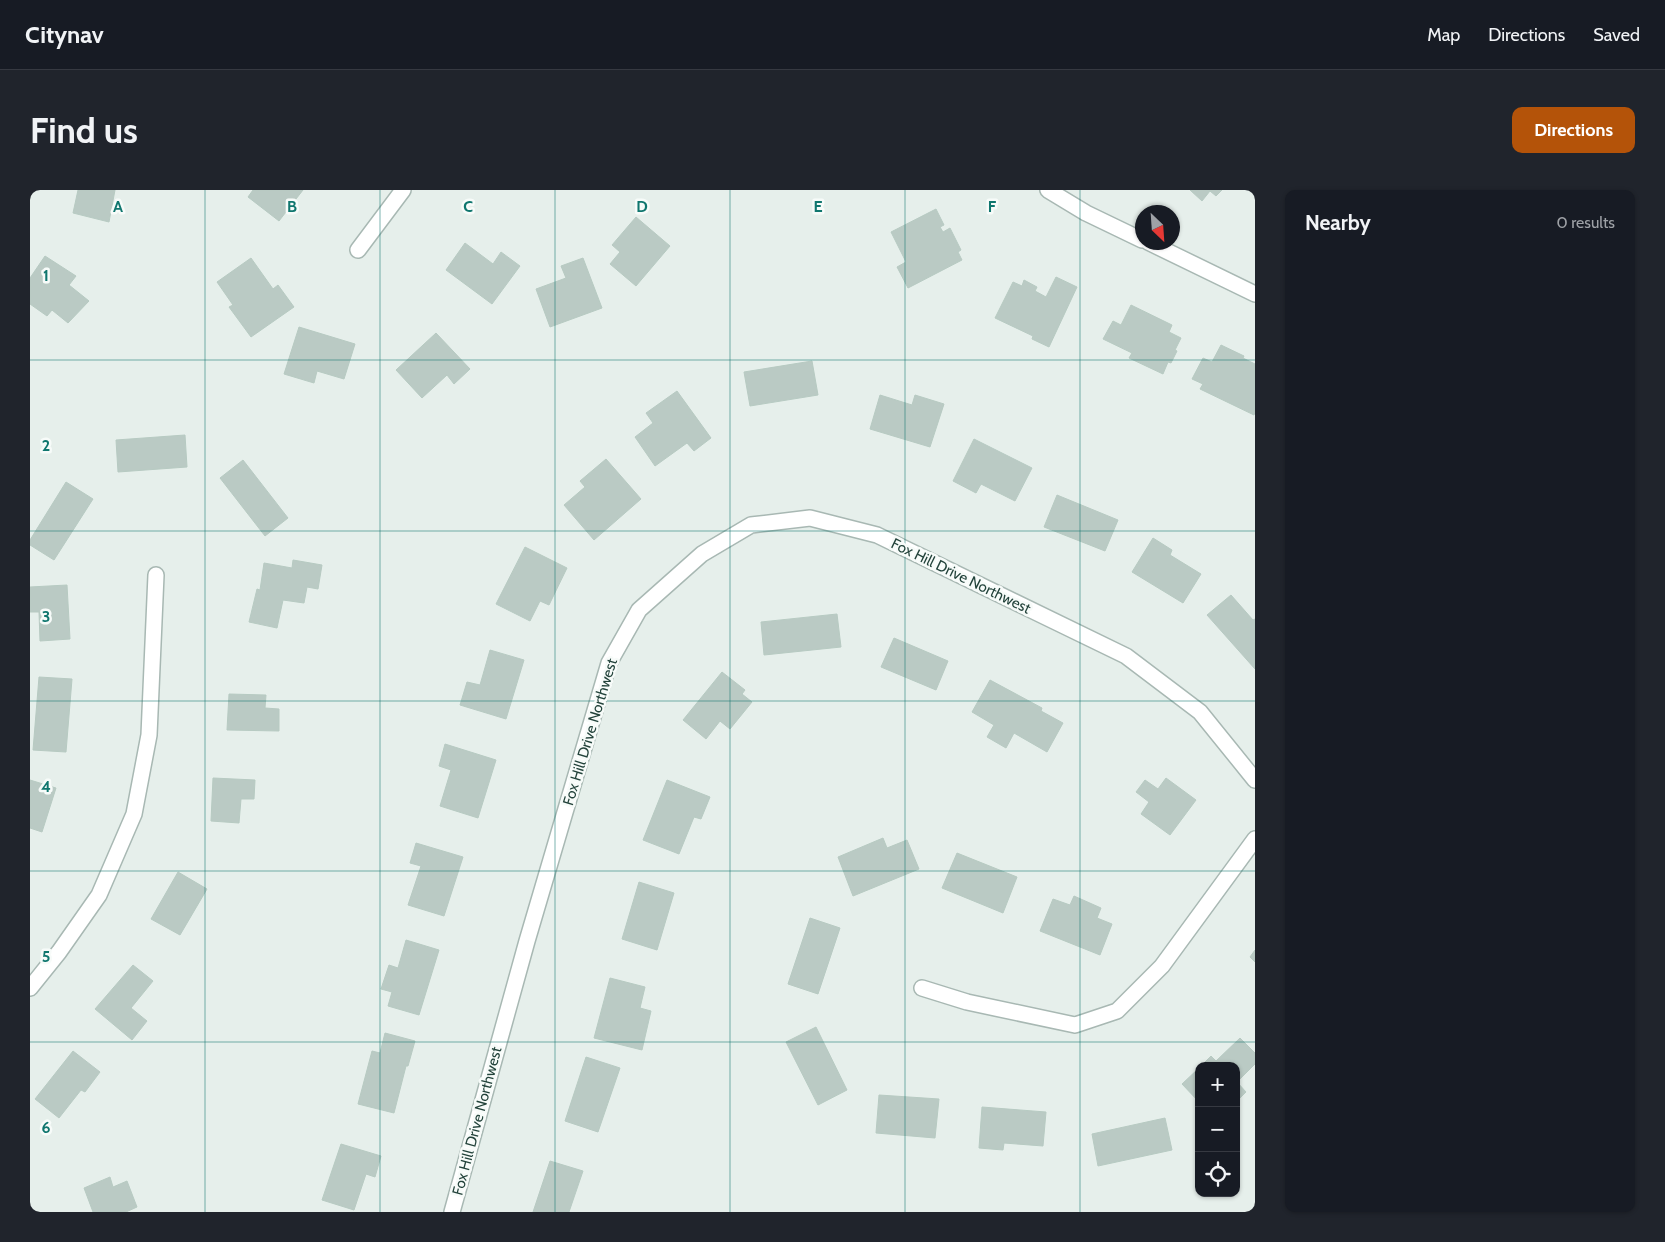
<!DOCTYPE html>
<meta charset="utf-8">
<style>
body{margin:0;font-family:Cabin,sans-serif;background:#20242c;color:#f1f3f6}
.controls{position:absolute;right:15px;bottom:15px;display:grid;overflow:hidden;border-radius:10px;box-shadow:0 1px 4px #0004}
.controls button{width:45px;height:45px;display:grid;place-items:center;padding:0;border:0;border-bottom:1px solid #363941;background:#171b24;color:#f1f3f6;font:25px sans-serif}
.compass{position:absolute;left:1105px;top:15px;width:45px;height:45px;border-radius:50%;background:#171b24;box-shadow:0 1px 4px #0004;rotate:155deg}
.list{margin:0;padding:0;list-style:none}
h2{display:flex;justify-content:space-between;align-items:center;height:65px;margin:0;padding:0 20px;font-size:21px}
h2 small{font-size:16px;font-weight:400;color:#9ea1a6}
.icon{flex:none;width:28px;height:28px;fill:none;stroke:currentColor;stroke-width:2;stroke-linecap:round;stroke-linejoin:round}
.map{position:relative;flex:none;width:1225px;height:1022px;overflow:hidden;border-radius:10px}
header{display:flex;align-items:center;gap:30px;box-sizing:border-box;height:70px;padding:0 25px;background:#171b24;border-bottom:1px solid #363941}
header strong{font-size:24px}
nav{display:flex;gap:28px;margin-inline-start:auto;font-size:18px}
.intro{display:flex;align-items:center;justify-content:space-between;box-sizing:border-box;height:120px;padding:0 30px}
h1{margin:0;font-size:35px}
.button{padding:12px 22px;border-radius:10px;background:#b45309;color:#fff;font-size:18px;font-weight:700}
main{display:flex;gap:30px;padding:0 30px}
aside{flex:1;background:#171b24;border-radius:10px;box-shadow:0 1px 4px #0004}
.map>svg:first-child{display:block}
.building{fill:#bacac4;stroke:#b7cac2}
.lines{fill:none;stroke-linecap:round;stroke-linejoin:round}
.minor-casing{stroke:#a8b8b3;stroke-width:18}
.minor{stroke:#fff;stroke-width:15}
.grid{fill:none;stroke:#0f766e;stroke-width:1;stroke-opacity:0.55}
.labels{text-anchor:middle;dominant-baseline:central;stroke-width:5;stroke-linejoin:round;paint-order:stroke}
.street-label{font-size:15px;fill:#23433b;stroke:#f7fbf9}
.grid-label{font-size:16px;text-anchor:middle;font-weight:bold;fill:#0f766e;stroke:#f7fbf9;stroke-width:5;stroke-linejoin:round;paint-order:stroke}
</style>
<header>
<strong>Citynav</strong>
<nav><a>Map</a><a>Directions</a><a>Saved</a></nav>
</header>
<div class="intro"><h1>Find us</h1><a class="button">Directions</a></div>
<main>
<div class="map">
<svg width="1225" height="1022" viewBox="0 0 1225 1022">
<rect width="100%" height="100%" fill="#e6efeb"/>
<!-- building -->
<path class="building" d="M48 0H85L79 32 43 23Z
M223 0H273L249 31 218 7Z
M1160 0H1192L1186 6 1180 1 1172 11Z
M906 19 914 35 910 37 913 42 920 38 931 60 928 62 932 70 878 98 867 77 876 72 861 42Z
M606 27 640 56 606 96 580 74 590 62 582 55Z
M435 53 463 74 471 62 490 76 462 114 416 80Z
M15 66 46 86 39 95 59 111 38 133 22 120 17 126 0 114V88Z
M221 68 243 99 248 95 264 117 221 147 199 117 203 115 187 92Z
M553 68 572 118 520 137 506 99 536 88 531 76Z
M1026 87 1047 97 1019 157 1002 149 1003 146 965 128 983 92 992 96 994 90 1007 97 1005 101 1016 107Z
M1101 115 1142 135 1139 142 1151 148 1145 160 1147 161 1141 173 1138 172 1133 184 1099 168 1102 163 1073 149 1083 131 1091 135Z
M269 137 325 154 314 189 287 181 284 193 254 184Z
M406 143 440 179 424 194 417 185 392 208 366 180Z
M1191 155 1214 166 1213 168 1225 174V222L1224 225 1170 199 1173 194 1162 189 1173 168 1182 172Z
M782 171 788 205 720 216 714 182Z
M647 201 681 248 664 261 657 253 625 276 605 247 623 233 616 223Z
M850 205 882 215 885 205 914 214 900 257 840 239Z
M155 245 157 277 88 282 86 250Z
M944 249 1002 278 985 311 951 294 946 303 923 291Z
M576 269 611 309 564 350 534 315 555 297 550 291Z
M213 270 258 328 235 346 190 288Z
M36 292 63 309 24 370 0 355V350Z
M1027 305 1088 330 1075 361 1014 337Z
M1123 348 1142 360 1140 365 1171 384 1153 413 1102 382Z
M495 357 537 378 519 415 510 411 500 431 466 414Z
M263 370 292 375 288 399 277 397 274 413 253 410 247 438 219 432 227 399 230 400 234 373 262 378Z
M37 395 40 449 10 451 9 422H0V397Z
M1201 405 1223 430 1225 429V479L1177 425Z
M807 424 811 457 734 465 731 432Z
M864 448 918 471 906 500 851 477Z
M460 460 494 470 476 529 430 515 437 492 450 495Z
M692 482 715 500 712 504 722 512 700 539 690 531 676 549 653 530Z
M9 487 42 489 36 562 3 560Z
M960 490 1012 518 1011 521 1033 533 1017 562 984 543 976 558 957 547 964 535 942 522Z
M199 504 236 505 235 518 249 519V541L197 540Z
M415 554 466 570 448 628 410 616 421 580 409 576Z
M183 588 225 590 224 609H211L209 633 181 631Z
M1136 588 1166 610 1140 645 1111 624 1119 612 1106 602 1115 590 1128 599Z
M0 590 26 598 12 642 0 638Z
M637 590 680 607 671 629 664 627 649 664 613 650Z
M853 648 857 658 877 650 889 679 823 706 808 667Z
M386 653 433 667 414 726 378 715 391 676 380 673Z
M927 663 987 687 973 723 912 698Z
M148 682 177 699 150 745 121 729Z
M609 692 644 703 627 760 592 749Z
M1044 706 1071 718 1067 728 1082 734 1070 765 1010 741 1023 709 1040 715Z
M780 728 810 738 788 804 758 794Z
M376 750 409 760 389 825 358 816 362 802 351 799 359 775 368 778Z
M1225 760V772L1220 767Z
M103 775 123 791 101 818 117 831 102 850 65 819Z
M580 788 615 797 610 818 621 821 612 860 564 848Z
M786 837 817 900 788 915 756 852Z
M355 843 385 851 378 876H376L364 923 328 914 342 861 350 863Z
M1210 848 1225 863V874L1207 892 1216 902 1207 911 1206 876H1171L1181 866 1186 871Z
M43 861 70 882 55 902 51 900 29 928 5 909Z
M556 867 590 878 568 942 535 931Z
M1169 878V912L1152 894Z
M849 905 909 909 905 948 846 943Z
M952 917 1016 922 1013 956 974 953 973 960 949 958Z
M1135 928 1142 960 1068 976 1062 944Z
M311 954 351 966 345 987 336 984 324 1020 292 1010Z
M520 971 553 981 539 1022H503Z
M80 987 83 997 97 991 107 1017 96 1022H63L54 998Z"/>
<g class="lines">
<defs>
<path id="minor" d="M1018 0 1056 23 1112 50
M1118 52 1225 104
M328 60 373 0
M0 798 29 762 69 705 104 624 119 545 126 385
M892 798 937 812 1045 835 1087 821 1132 776 1225 649
M422 1022 497 751 579 473 609 420 672 364 721 335 780 328 847 345 1096 466 1170 522 1225 590"/>
</defs>
<!-- minor casing -->
<use href="#minor" class="minor-casing"/>
<!-- minor -->
<use href="#minor" class="minor"/>
</g>
<!-- grid -->
<path class="grid" d="M175 0V1022M350 0V1022M525 0V1022M700 0V1022M875 0V1022M1050 0V1022M0 170H1225M0 341H1225M0 511H1225M0 681H1225M0 852H1225"/>
<g class="labels">
<!-- street labels -->
<g class="street-label">
<text transform="translate(931 386) rotate(26)">Fox Hill Drive Northwest</text>
<text transform="translate(560 542) rotate(-73)">Fox Hill Drive Northwest</text>
<text transform="translate(447 931) rotate(-75)">Fox Hill Drive Northwest</text>
</g>
</g>
<g class="grid-label">
<text x="88" y="22">A</text>
<text x="262" y="22">B</text>
<text x="438" y="22">C</text>
<text x="612" y="22">D</text>
<text x="788" y="22">E</text>
<text x="962" y="22">F</text>
<text x="16" y="91">1</text>
<text x="16" y="261">2</text>
<text x="16" y="432">3</text>
<text x="16" y="602">4</text>
<text x="16" y="772">5</text>
<text x="16" y="943">6</text>
</g>
</svg>
<div class="controls">
<button>+</button>
<button>−</button>
<button><svg class="icon" aria-label="locate" viewBox="0 0 24 24"><circle cx="12" cy="12" r="6"/><path d="M12 2v4M12 18v4M2 12h4M18 12h4"/></svg></button>
</div>
<svg class="compass" viewBox="-18 -18 36 36"><path d="M0-13l5 13h-10z" fill="#e53935"/><path d="M0 13l5-13h-10z" fill="#9ea1a6"/></svg>
</div>
<aside>
<h2>Nearby<small>0 results</small></h2>
<ul class="list">
</ul>
</aside>
</main>
